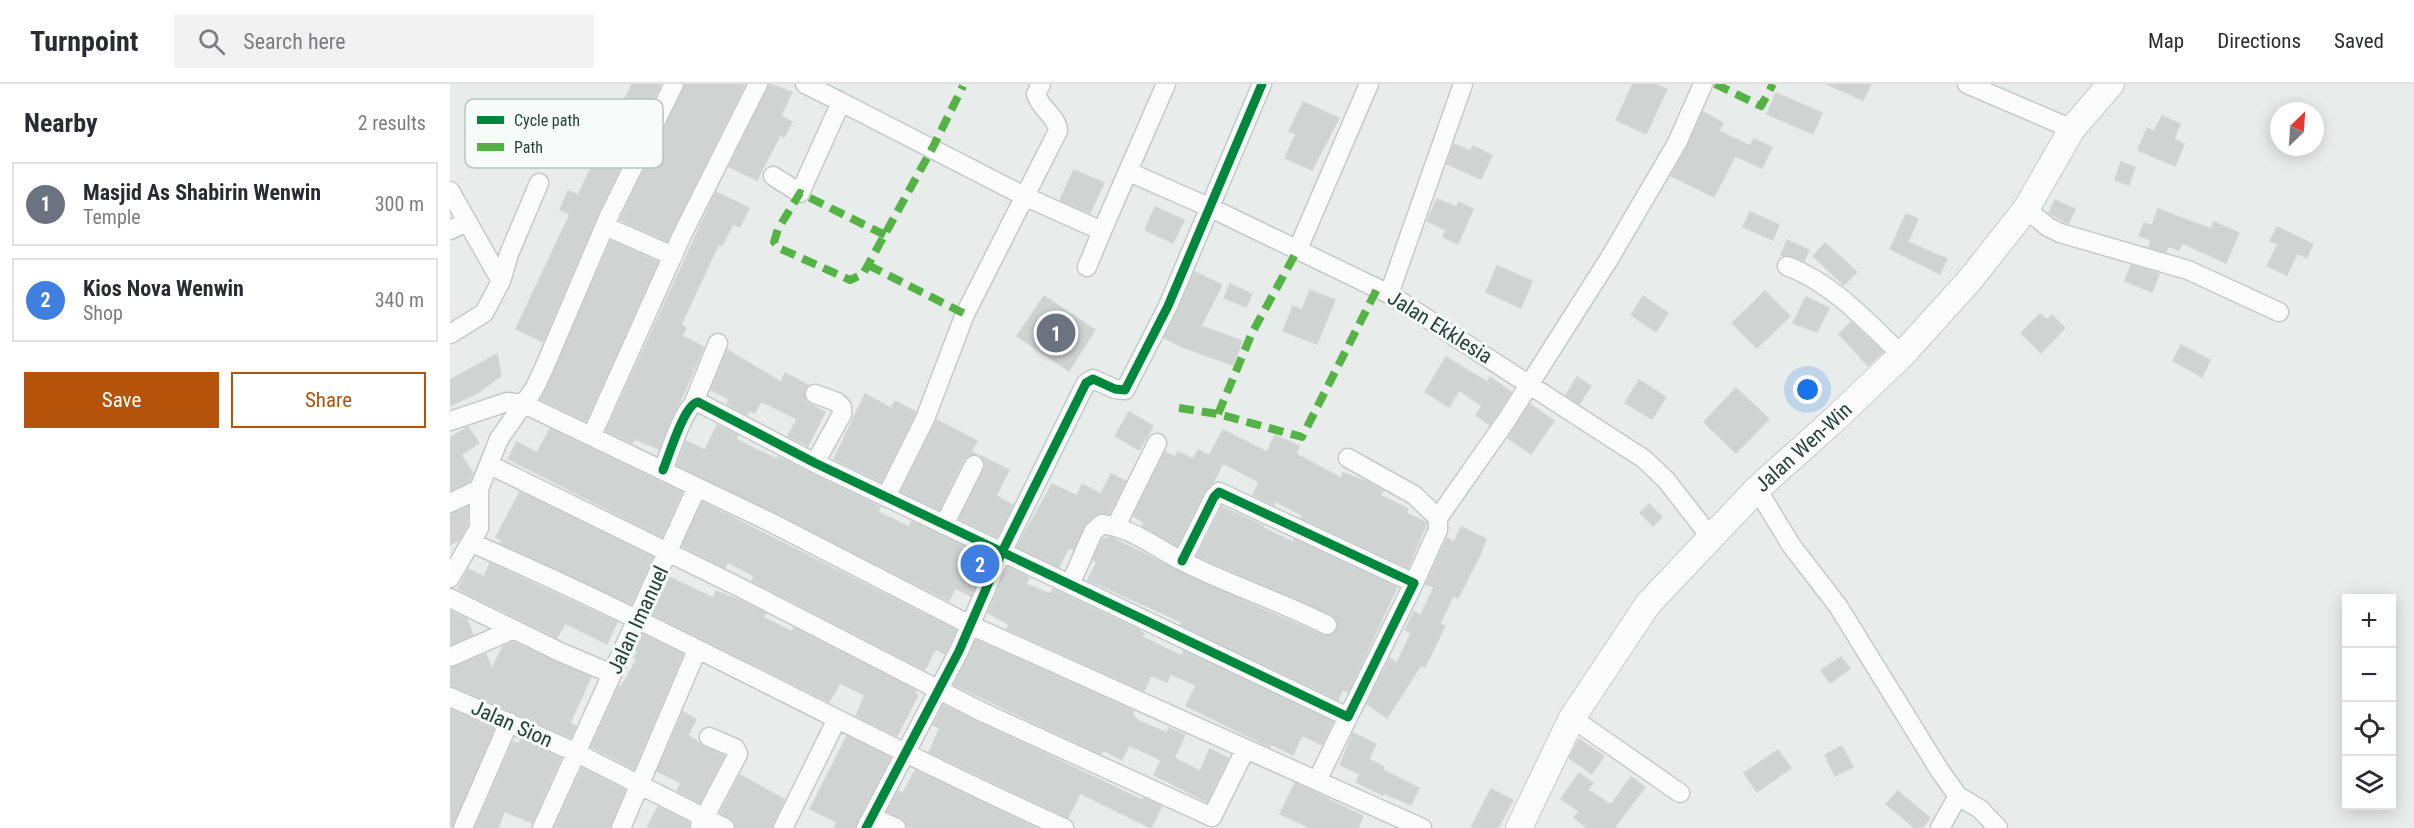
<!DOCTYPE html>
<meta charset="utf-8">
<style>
body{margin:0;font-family:"Roboto Condensed",sans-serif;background:#f2f2f3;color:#2b2b33}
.controls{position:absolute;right:18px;bottom:18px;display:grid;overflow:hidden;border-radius:0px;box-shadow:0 3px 15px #0003}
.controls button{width:54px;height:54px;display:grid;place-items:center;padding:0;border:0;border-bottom:2px solid #e1e1e2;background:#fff;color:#2b2b33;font:30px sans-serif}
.compass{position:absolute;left:1820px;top:18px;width:54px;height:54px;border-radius:50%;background:#fff;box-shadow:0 3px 15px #0003;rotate:25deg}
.you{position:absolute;left:1358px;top:306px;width:21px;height:21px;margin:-15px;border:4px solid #fff;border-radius:50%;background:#1a73e8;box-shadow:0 0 0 9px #1a73e833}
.badge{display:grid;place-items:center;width:39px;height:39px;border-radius:50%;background:#b45309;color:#fff;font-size:20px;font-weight:700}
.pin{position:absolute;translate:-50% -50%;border:3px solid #fff;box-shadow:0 2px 6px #0006}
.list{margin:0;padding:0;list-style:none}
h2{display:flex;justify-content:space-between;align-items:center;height:78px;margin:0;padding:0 24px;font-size:26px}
h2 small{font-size:20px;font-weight:400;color:#7c7c81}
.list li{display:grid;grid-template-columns:39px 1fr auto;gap:18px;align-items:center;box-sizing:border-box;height:84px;margin:0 12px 12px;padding:0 12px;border:2px solid #e1e1e2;border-radius:0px}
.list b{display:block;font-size:22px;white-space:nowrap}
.list p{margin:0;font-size:20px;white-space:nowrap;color:#7c7c81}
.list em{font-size:20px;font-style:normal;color:#7c7c81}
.actions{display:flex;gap:12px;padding:18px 24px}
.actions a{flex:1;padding:14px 0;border:2px solid #b45309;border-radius:0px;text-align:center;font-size:21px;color:#b45309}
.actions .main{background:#b45309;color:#fff}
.icon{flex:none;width:33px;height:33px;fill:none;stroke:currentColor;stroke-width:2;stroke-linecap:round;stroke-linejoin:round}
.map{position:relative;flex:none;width:1964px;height:744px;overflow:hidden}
header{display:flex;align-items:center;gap:36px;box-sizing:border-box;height:84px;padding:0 30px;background:#fff;border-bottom:2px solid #e1e1e2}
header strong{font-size:28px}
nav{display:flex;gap:33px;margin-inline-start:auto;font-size:21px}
.search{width:420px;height:54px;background:#f2f2f3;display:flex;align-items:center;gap:15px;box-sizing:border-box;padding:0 21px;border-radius:0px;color:#7c7c81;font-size:22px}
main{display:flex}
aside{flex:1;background:#fff}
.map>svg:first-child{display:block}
.building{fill:#cfd4d2;stroke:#d1d6d4;stroke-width:1.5}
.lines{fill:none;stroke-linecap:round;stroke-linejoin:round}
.street-casing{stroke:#c5cac8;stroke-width:21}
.secondary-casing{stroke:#c3cbc8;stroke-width:28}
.street{stroke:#fcfcfc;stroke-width:18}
.secondary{stroke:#fcfcfc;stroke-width:26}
.quiet{stroke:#55b346;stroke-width:8;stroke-dasharray:15 8;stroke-linecap:butt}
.cycleway-casing{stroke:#f7fbf9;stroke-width:13}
.cycleway{stroke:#00873e;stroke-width:9}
.labels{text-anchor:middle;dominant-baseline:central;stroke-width:6;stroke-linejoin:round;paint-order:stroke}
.street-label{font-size:21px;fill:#24423a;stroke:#f7fbf9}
.key{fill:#f7fbf9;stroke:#b8c4c0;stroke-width:1.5}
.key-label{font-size:16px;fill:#24423a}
</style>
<header>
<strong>Turnpoint</strong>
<div class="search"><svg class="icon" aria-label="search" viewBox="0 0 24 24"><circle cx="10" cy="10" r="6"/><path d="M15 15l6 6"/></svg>Search here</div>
<nav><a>Map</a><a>Directions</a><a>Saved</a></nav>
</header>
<main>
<aside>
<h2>Nearby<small>2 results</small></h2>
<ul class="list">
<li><span class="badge" style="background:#6b7280">1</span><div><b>Masjid As Shabirin Wenwin</b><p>Temple</p></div><em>300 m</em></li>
<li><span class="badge" style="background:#3f7fe0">2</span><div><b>Kios Nova Wenwin</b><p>Shop</p></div><em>340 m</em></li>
</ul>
<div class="actions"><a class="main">Save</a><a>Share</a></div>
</aside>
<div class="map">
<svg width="1964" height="744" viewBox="0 0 1964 744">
<rect width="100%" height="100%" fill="#e8edeb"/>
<!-- building -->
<path class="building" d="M182 0H211L149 127 93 258 66 245 120 130 110 126 118 107 128 111Z
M235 0H295L217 157 170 136Z
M319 0 342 8 331 32 342 38 334 53 330 51 307 96 279 83Z
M1183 0H1205L1217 5 1196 50 1166 36Z
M1376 0H1421L1413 16Z
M1326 9 1372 29 1363 50 1317 30Z
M853 18 889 34 862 86 835 74 846 50 839 47Z
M1253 28 1273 39 1269 47 1300 62 1304 55 1322 63 1312 84 1285 72 1264 113 1221 92Z
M1712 32 1730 40 1724 55 1734 60 1725 82 1688 66 1697 44 1704 47Z
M1004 60 1020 67 1023 62 1042 71 1031 95 997 80Z
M1671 78 1685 83 1679 101 1665 96Z
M624 86 654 99 640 129 610 116Z
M266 108 299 124 290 143 283 140 272 162 268 161 231 241 236 244 232 252 254 263 209 365 185 355 182 359 156 347Z
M987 115 1006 123 1009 118 1023 125 1008 160 993 153 996 146 977 137Z
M1605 116 1625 125 1618 140 1599 129Z
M705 123 734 136 723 159 695 146Z
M1708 125 1761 145 1764 138 1789 149 1776 179 1732 159 1729 166 1718 162 1716 168 1699 163 1701 156 1689 152 1694 139 1702 142Z
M1300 128 1329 141 1323 156 1293 143Z
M1456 130 1468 135 1458 158 1497 175 1490 190 1440 165Z
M1827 143 1863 160 1857 174 1847 169 1837 191 1817 182 1828 160 1820 157Z
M1337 156 1359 166 1354 177 1331 171Z
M161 157 208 178 136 337 90 315Z
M1375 159 1407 188 1394 201 1363 172Z
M1681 181 1709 190 1702 208 1675 197Z
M1047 182 1082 197 1071 224 1036 208Z
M745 188 772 201 751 242 792 257 783 281 735 264 714 254Z
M780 200 802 210 796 223 774 214Z
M860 206 885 216 867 260 833 247 843 222 852 226Z
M1315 207 1340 232 1307 264 1282 239Z
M594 212 645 246 619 287 567 252Z
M1193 212 1218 229 1206 248 1181 231Z
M1356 213 1379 224 1367 248 1343 239Z
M1590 230 1597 236 1602 231 1615 244 1591 269 1571 249Z
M1401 238 1433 268 1418 282 1389 250Z
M1731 261 1760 276 1752 293 1723 277Z
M277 266 331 298 335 289 358 301 354 307 356 318 375 328 358 362 338 352 347 335 311 317 305 329 299 327 297 331 277 320 279 315 261 306Z
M47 270 51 292 27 309 0 322V296Z
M996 273 1037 298 1040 293 1061 308 1040 341 1026 331 1032 322 1009 306 999 323 975 308Z
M1127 293 1141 302 1129 320 1116 311Z
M1189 296 1216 313 1202 335 1175 319Z
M1286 304 1319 335 1286 369 1254 338Z
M415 310 441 324 445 317 466 328 431 398 384 375Z
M1080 320 1104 337 1081 370 1058 354Z
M679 328 703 342 689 366 665 352Z
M487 336 527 357 521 368 527 370 518 371 514 375 489 426 451 408Z
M267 341 288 351 286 355 303 364 327 375 328 373 430 423 428 428 459 443 462 437 537 473 521 512 505 504 499 517 227 381 236 357 255 366Z
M18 343 29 359 11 371 23 389 20 397 0 407V354Z
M100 345 232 408 212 453 58 375 67 358 87 369Z
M773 346 817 368 825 351 849 362 846 370 891 394 893 389 918 398 933 407 930 411 958 425 956 429 977 439 958 484 851 434 852 431 825 417 824 421 803 411 809 398 773 379 763 399 754 408 727 462 692 442 694 438 683 432 715 368 725 373 728 368 743 375 748 366 759 372Z
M531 372 559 386 546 412 563 421 547 453 509 435 534 385 535 380Z
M661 390 676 397 659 430 649 429 636 440 623 466 619 463 609 483 567 463 602 400 627 412 632 400 651 410Z
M70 408 203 473 181 520 50 459 51 456 46 453Z
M252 418 506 546 495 570 485 565 475 586 302 497 304 492 278 478 275 484 232 462Z
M1199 420 1212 433 1203 442 1190 429Z
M18 423 17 442 9 456 0 461V430Z
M772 423 814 442 813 444 843 458 844 455 947 503 898 608 893 605 888 616 731 541 732 538 638 496 647 478 643 476 652 455 660 453 764 504 872 551 884 550 888 540 882 531 747 472Z
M1011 443 1036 455 1030 471 1008 514 1003 512 990 540 995 542 975 583 971 581 937 634 917 620 940 574 947 579 961 549 955 546 964 528 971 531 984 503 976 500 997 454 1004 458Z
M40 479 167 538 157 560 115 539 107 554 8 505 18 485 34 493Z
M558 483 579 493 576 500 600 510 603 505 687 545 694 550 692 553 732 572 734 567 883 638 872 661 852 651 843 671 821 660 820 663 736 622 746 601 720 590 717 598 701 591 694 607 557 545 559 540 538 529Z
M219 493 263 514 266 507 291 517 316 529 313 533 342 548 344 544 466 606 464 609 468 611 447 652 406 632 415 611 390 599 379 618 202 530Z
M0 527 17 535 23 551 0 561Z
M192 550 233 570 184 685 141 663 169 602 171 603 187 575 184 574 188 568 185 566Z
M526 556 684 627 682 631 689 637 717 649 719 644 735 651 724 674 750 687 760 665 778 674 757 718 704 691 711 676 679 661 672 676 653 666 651 670 504 601Z
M63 558 141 593 120 639 126 642 121 654 0 602V584L36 570 42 585 53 562Z
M1391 573 1400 585 1380 599 1371 586Z
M493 621 692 716 693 714 712 722 701 744 630 709 618 734 479 668 490 644 483 641Z
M0 625 44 645 2 744H0Z
M233 628 246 635 238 651 255 663 274 672 250 719 227 707 231 699 207 687Z
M903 649 926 660 919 675 934 683 933 686 969 704 961 721 934 709 933 711 906 698 910 690 890 681Z
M397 652 440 674 405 744H384L387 738 360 725Z
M1129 655 1154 672 1142 690 1119 674Z
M71 656 111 674 82 739 54 727 48 744H25L63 658 69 660Z
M1392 662 1403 683 1385 692 1375 671Z
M1328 666 1341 684 1307 708 1294 689Z
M132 684 175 706 160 744H104Z
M465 686 535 720 587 744H457L451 734 437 728 448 707 453 709Z
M1129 689 1143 699 1138 706 1161 721 1181 693 1195 703 1164 744H1138L1124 734 1129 727 1111 715Z
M290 691 334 715 322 744H286L284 737 270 729Z
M845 699 913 732 908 744H860L830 730Z
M1041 705 1063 716 1048 744H1021Z
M1448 707 1480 734 1472 744H1465L1436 720Z
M208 723 240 739 239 744H197Z"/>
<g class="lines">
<defs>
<path id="street" d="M355 0 391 18
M1517 0 1622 45
M679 88 761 124 939 210 1194 375 1216 396 1262 455
M323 92 350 109 391 18 574 112 652 147 716 0
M0 107 51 197
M1576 125 1598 143 1610 149 1738 186 1829 228
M155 142 223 172
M0 146 16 138
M848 165 919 0
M1337 182C1384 200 1416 237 1452 271
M637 183 652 147
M939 210 1013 0
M0 250 34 229 51 197 59 170 89 99
M244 318 268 259
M0 337 57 318 74 320 320 438 520 541 972 744
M142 351 232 151 308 0
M898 374 964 411 988 434V446L964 499
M365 379 392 330V323L387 318 365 310
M40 381 289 503 528 626 762 733 795 666
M213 386C219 372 234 320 248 318L365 379 552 468 636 299 643 295 665 305 675 306 718 222 812 0
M1307 405 1341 461 1388 522 1490 687 1508 712 1490 744
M436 413 475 335 515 230 608 47C607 32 590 25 586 10L591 0
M0 419 29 405
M988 434 1056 337 1159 175 1227 59 1253 0
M494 441 524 381
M666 442 707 359
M22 459C223 546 414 654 614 744
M0 494 29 444V405L49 355 84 305 94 284 159 132 224 0
M620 501 643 448 652 440C682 444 706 464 732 477 779 501 830 517 877 541
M0 514 110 568 162 590
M0 573 62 546
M0 613 125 668 275 744
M1122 634 1230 709
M867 697 898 633
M1508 712 1530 725 1548 744
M422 733 446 744
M250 742 288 670 285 664 259 653
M13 744 59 638
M92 744 247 403
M171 744 247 566
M333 744 386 637
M416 744 509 567 552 468 898 633 964 499 769 408 764 413 732 477"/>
<g id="secondary">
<path id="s1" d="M1069 744 1122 634 1198 520 1307 405 1385 335 1452 271 1519 197 1576 125 1622 45 1661 0"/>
</g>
</defs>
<!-- street casing -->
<use href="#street" class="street-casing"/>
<!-- secondary casing -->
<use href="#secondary" class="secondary-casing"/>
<!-- street -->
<use href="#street" class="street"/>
<!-- secondary -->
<use href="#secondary" class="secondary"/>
<!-- quiet -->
<path class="quiet" d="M1265 0 1311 22 1323 0
M435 151 350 109 328 145 324 158 329 164 400 196 413 190 418 181 483 63 513 2
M418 181 515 230
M729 324 768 330 852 353 927 205
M768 330 802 249 848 165"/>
<defs>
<path id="cycleway" d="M213 386C219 372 234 320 248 318L365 379 552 468 636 299 643 295 665 305 675 306 718 222 812 0
M416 744 509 567 552 468 898 633 964 499 769 408 764 413 732 477"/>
</defs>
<!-- cycleway casing -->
<use href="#cycleway" class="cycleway-casing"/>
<!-- cycleway -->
<use href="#cycleway" class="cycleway"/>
</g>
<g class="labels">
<!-- street labels -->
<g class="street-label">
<text transform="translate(990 243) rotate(32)">Jalan Ekklesia</text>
<text stroke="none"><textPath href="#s1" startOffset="480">Jalan Wen-Win</textPath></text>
<text transform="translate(188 536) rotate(-65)">Jalan Imanuel</text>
<text transform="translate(62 640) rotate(24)">Jalan Sion</text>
</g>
</g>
<!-- legend -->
<rect x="15" y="15" width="198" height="69" rx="9" class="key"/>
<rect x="27" y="32" width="27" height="8" fill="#00873e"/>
<rect x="27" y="59" width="27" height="8" fill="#55b346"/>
<g class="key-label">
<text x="64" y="42">Cycle path</text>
<text x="64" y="69">Path</text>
</g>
</svg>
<div class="controls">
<button>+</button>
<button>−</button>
<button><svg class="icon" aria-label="locate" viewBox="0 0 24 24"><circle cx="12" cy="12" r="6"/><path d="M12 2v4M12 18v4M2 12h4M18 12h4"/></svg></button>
<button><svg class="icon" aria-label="layers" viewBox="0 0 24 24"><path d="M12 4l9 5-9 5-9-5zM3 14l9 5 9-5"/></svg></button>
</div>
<svg class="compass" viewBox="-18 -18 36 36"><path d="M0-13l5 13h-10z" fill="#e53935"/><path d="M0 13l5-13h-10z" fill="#7c7c81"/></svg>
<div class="you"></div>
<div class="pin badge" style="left:606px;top:249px;background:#6b7280">1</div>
<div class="pin badge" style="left:530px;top:480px;background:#3f7fe0">2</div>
</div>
</main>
